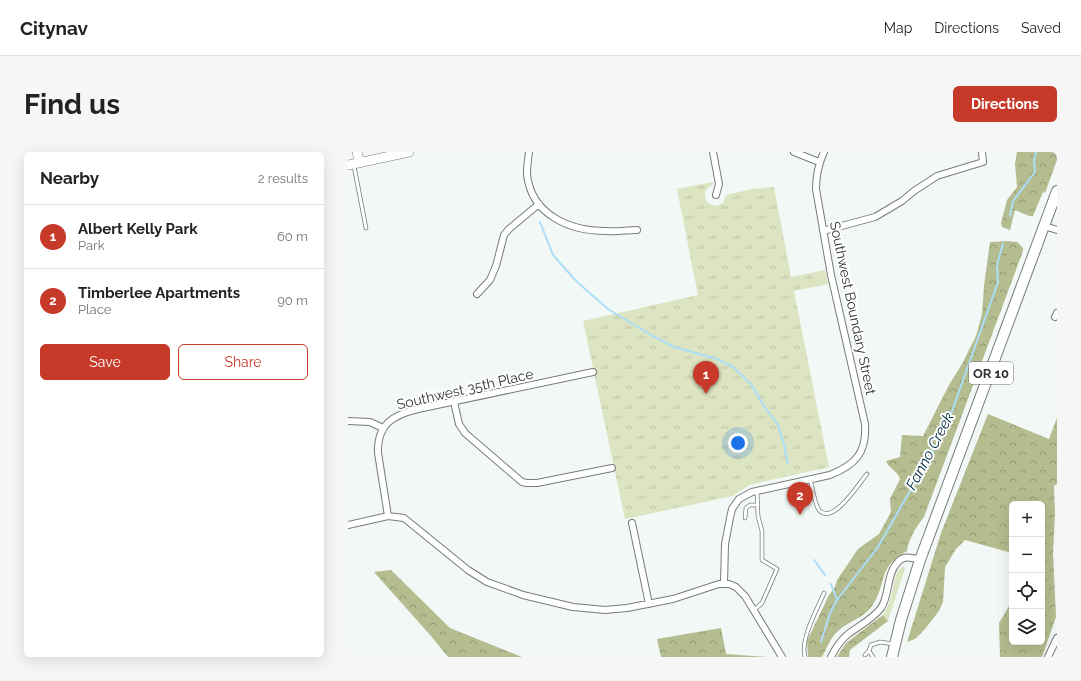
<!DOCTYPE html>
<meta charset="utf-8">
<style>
body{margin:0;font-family:Raleway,sans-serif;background:#f6f6f6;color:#222}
.controls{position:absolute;right:12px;bottom:12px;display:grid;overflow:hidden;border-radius:6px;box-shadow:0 4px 16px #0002}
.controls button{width:36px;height:36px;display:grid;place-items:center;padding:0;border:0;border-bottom:1px solid #e0e0e0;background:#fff;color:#222;font:20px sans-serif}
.you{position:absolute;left:390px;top:291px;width:14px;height:14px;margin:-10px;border:3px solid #fff;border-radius:50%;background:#1a73e8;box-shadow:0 0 0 6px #1a73e833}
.badge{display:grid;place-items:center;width:26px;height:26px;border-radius:50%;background:#c73a2a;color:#fff;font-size:13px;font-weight:700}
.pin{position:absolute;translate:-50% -33px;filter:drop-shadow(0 1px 2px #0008)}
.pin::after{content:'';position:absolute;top:21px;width:14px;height:12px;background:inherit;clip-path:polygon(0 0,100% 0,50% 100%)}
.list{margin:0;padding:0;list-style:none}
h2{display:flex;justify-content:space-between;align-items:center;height:52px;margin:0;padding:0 16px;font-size:17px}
h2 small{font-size:13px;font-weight:400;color:#767676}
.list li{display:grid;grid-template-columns:26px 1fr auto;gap:12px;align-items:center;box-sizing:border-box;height:64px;padding:0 16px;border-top:1px solid #e0e0e0}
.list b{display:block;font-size:15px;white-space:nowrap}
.list p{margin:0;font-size:13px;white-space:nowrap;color:#767676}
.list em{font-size:13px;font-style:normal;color:#767676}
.actions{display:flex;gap:8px;padding:12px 16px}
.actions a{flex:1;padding:9px 0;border:1px solid #c73a2a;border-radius:6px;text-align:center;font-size:14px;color:#c73a2a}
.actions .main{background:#c73a2a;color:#fff}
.icon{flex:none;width:22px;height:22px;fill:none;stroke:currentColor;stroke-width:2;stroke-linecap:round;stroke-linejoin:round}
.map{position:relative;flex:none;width:709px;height:505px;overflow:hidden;border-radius:6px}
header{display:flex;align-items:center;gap:24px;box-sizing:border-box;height:56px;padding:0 20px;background:#fff;border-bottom:1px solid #e0e0e0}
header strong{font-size:19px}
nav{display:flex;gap:22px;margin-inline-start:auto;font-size:14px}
.intro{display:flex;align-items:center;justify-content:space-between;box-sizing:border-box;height:96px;padding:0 24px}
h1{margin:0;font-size:28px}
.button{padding:10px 18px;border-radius:6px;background:#c73a2a;color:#fff;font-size:14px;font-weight:700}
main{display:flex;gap:24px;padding:0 24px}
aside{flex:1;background:#fff;border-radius:6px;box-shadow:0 4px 16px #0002}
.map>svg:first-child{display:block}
.grass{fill:#dde4c1}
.forest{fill:url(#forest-crowns)}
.park{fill:url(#park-tufts)}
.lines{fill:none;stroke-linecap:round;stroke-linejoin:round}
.stream{stroke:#acdef7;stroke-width:2}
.lane-casing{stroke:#777c7a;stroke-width:4.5}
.street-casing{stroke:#777c7a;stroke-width:8}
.secondary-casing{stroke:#777c7a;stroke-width:10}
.primary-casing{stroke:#777c7a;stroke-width:12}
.lane{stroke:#fff;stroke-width:3}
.street{stroke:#fff;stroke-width:6}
.secondary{stroke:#fff;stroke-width:9}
.primary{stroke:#fff;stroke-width:10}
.labels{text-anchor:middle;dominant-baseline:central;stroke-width:4;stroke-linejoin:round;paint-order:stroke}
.shield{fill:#fff;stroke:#6f7070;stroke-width:1}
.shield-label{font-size:13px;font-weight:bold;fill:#313333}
.street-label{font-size:14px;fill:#313333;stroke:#fff}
.water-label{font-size:15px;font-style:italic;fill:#022f40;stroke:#fff}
</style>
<header>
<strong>Citynav</strong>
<nav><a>Map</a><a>Directions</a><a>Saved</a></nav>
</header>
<div class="intro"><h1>Find us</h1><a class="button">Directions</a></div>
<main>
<aside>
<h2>Nearby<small>2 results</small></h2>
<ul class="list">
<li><span class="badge">1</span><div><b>Albert Kelly Park</b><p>Park</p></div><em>60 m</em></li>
<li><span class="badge">2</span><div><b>Timberlee Apartments</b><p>Place</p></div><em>90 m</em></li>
</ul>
<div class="actions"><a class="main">Save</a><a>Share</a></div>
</aside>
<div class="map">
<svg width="709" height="505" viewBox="0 0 709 505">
<defs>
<pattern id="forest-crowns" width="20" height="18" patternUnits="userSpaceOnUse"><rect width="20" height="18" fill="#b5bc8f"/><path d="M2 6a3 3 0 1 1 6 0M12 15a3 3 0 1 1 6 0" fill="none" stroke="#949975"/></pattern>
<pattern id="park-tufts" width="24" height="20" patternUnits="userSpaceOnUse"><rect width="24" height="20" fill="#dde4c1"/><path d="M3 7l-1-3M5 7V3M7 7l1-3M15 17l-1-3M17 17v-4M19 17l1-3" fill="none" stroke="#bec4a6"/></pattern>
</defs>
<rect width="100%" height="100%" fill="#f2f8f6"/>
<!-- grass -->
<path class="grass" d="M556 414 557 417 540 469 535 463C538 457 541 452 543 445 546 435 545 419 556 414Z"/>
<!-- forest -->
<path class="forest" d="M669 0H709V8L697 41 695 40 685 64H681L667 58 662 78 654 75 653 71 659 48 669 35 667 12Z
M660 89 669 90 675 96V99L576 365C568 375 561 386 559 399 528 416 540 431 524 454 516 466 501 469 490 479 482 486 479 496 474 505H460L459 489 481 443 487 435 489 428 510 397 531 382 543 360 542 347 552 327C550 319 541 317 538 309L552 305 554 283 575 284 601 233 614 212 628 184 634 162 636 134 642 90Z
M640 262 701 287 709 266V332L706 334 707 360 705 402 708 465 694 505H652L651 471 664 449V490H694V352H664V401L617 388 608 397 597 415 595 450 591 459 577 477 567 487 559 490 593 381Z
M43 418 102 476 174 505H100L83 484 26 420Z
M535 463 540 469 502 498 501 505H489L498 491Z
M373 476 378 502 420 505H313L309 487Z"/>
<!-- park -->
<path class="park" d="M365 30 366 32C357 36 354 42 360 51L367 54 375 51 378 43 404 37 426 35 443 125 477 118 480 132 446 139 481 315 401 333 385 344 277 367 235 169 350 143 329 37Z"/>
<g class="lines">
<!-- stream -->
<path class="stream" d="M662 64 665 49 687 20 686 9 688 0
M192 70 205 103 228 129 260 157 303 183 326 195 369 207 385 215 403 232 416 254 430 273 436 292 440 312
M466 408 477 423
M483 432 489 448
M473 490 482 461 489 448 530 395 598 276 650 130 649 113 655 92"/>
<defs>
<path id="lane" d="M6 14 18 76
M462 327C464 334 467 353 471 358 485 374 511 331 519 322
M397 366 398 356 402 353H410
M406 458 414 451 429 417 414 408V379L410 364 409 339
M521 499 525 505
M517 503 521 499 523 493 532 490 545 492
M457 505C452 487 469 458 476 441"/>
<path id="street" d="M181 0C180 7 179 15 179 22 183 63 222 79 258 79 269 80 279 78 289 78
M365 0 371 32 368 43
M446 0 471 10
M696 74 709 78
M475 79 527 65 554 49 566 39 589 24 635 10 634 0
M129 142 142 128 148 114 156 83 161 77 191 52
M707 165 709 161
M106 250 111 272 117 281 174 330 179 331H189L264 316
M0 269 22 270 35 276
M40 364 30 301C29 272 45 263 70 257L245 220
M284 371 301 452
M0 373 40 364 56 366 120 418 139 430 175 443 225 455 257 458 279 456 325 447 371 432H381L388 435 397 444 434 505
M376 432 377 392 382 366 384 357 391 347 404 340 482 323C507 313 519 301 517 272L483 123 468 37C468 23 470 13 476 0
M483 505C487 497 492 489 499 483 510 474 524 468 533 456 542 443 538 422 550 410 556 403 564 406 572 408
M700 505 709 486"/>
<path id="secondary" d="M9 0 12 11
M0 13 61 0"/>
<path id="primary" d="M544 505 553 468 572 408 709 39"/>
</defs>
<!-- lane casing -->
<use href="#lane" class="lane-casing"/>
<!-- street casing -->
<use href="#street" class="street-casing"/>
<!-- secondary casing -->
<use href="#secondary" class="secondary-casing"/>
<!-- primary casing -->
<use href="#primary" class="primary-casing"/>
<!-- lane -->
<use href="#lane" class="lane"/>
<!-- street -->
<use href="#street" class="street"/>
<!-- secondary -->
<use href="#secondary" class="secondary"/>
<!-- primary -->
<use href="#primary" class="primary"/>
</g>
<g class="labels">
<!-- shield labels -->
<rect class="shield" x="621" y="210" width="44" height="22" rx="3"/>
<g class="shield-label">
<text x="643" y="221">OR 10</text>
</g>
<!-- street labels -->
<g class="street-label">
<text transform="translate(505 156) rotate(78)">Southwest Boundary Street</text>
<text transform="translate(117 237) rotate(-13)">Southwest 35th Place</text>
</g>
<!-- water labels -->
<g class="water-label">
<text transform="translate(582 299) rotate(-62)">Fanno Creek</text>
</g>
</g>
</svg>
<div class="controls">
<button>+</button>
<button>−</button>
<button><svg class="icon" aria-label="locate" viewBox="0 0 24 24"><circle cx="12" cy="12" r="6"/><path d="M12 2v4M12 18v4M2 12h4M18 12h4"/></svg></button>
<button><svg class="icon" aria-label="layers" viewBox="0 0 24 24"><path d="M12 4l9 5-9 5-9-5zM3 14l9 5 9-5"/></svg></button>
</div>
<div class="you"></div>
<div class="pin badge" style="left:358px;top:242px">1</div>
<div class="pin badge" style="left:452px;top:363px">2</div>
</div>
</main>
